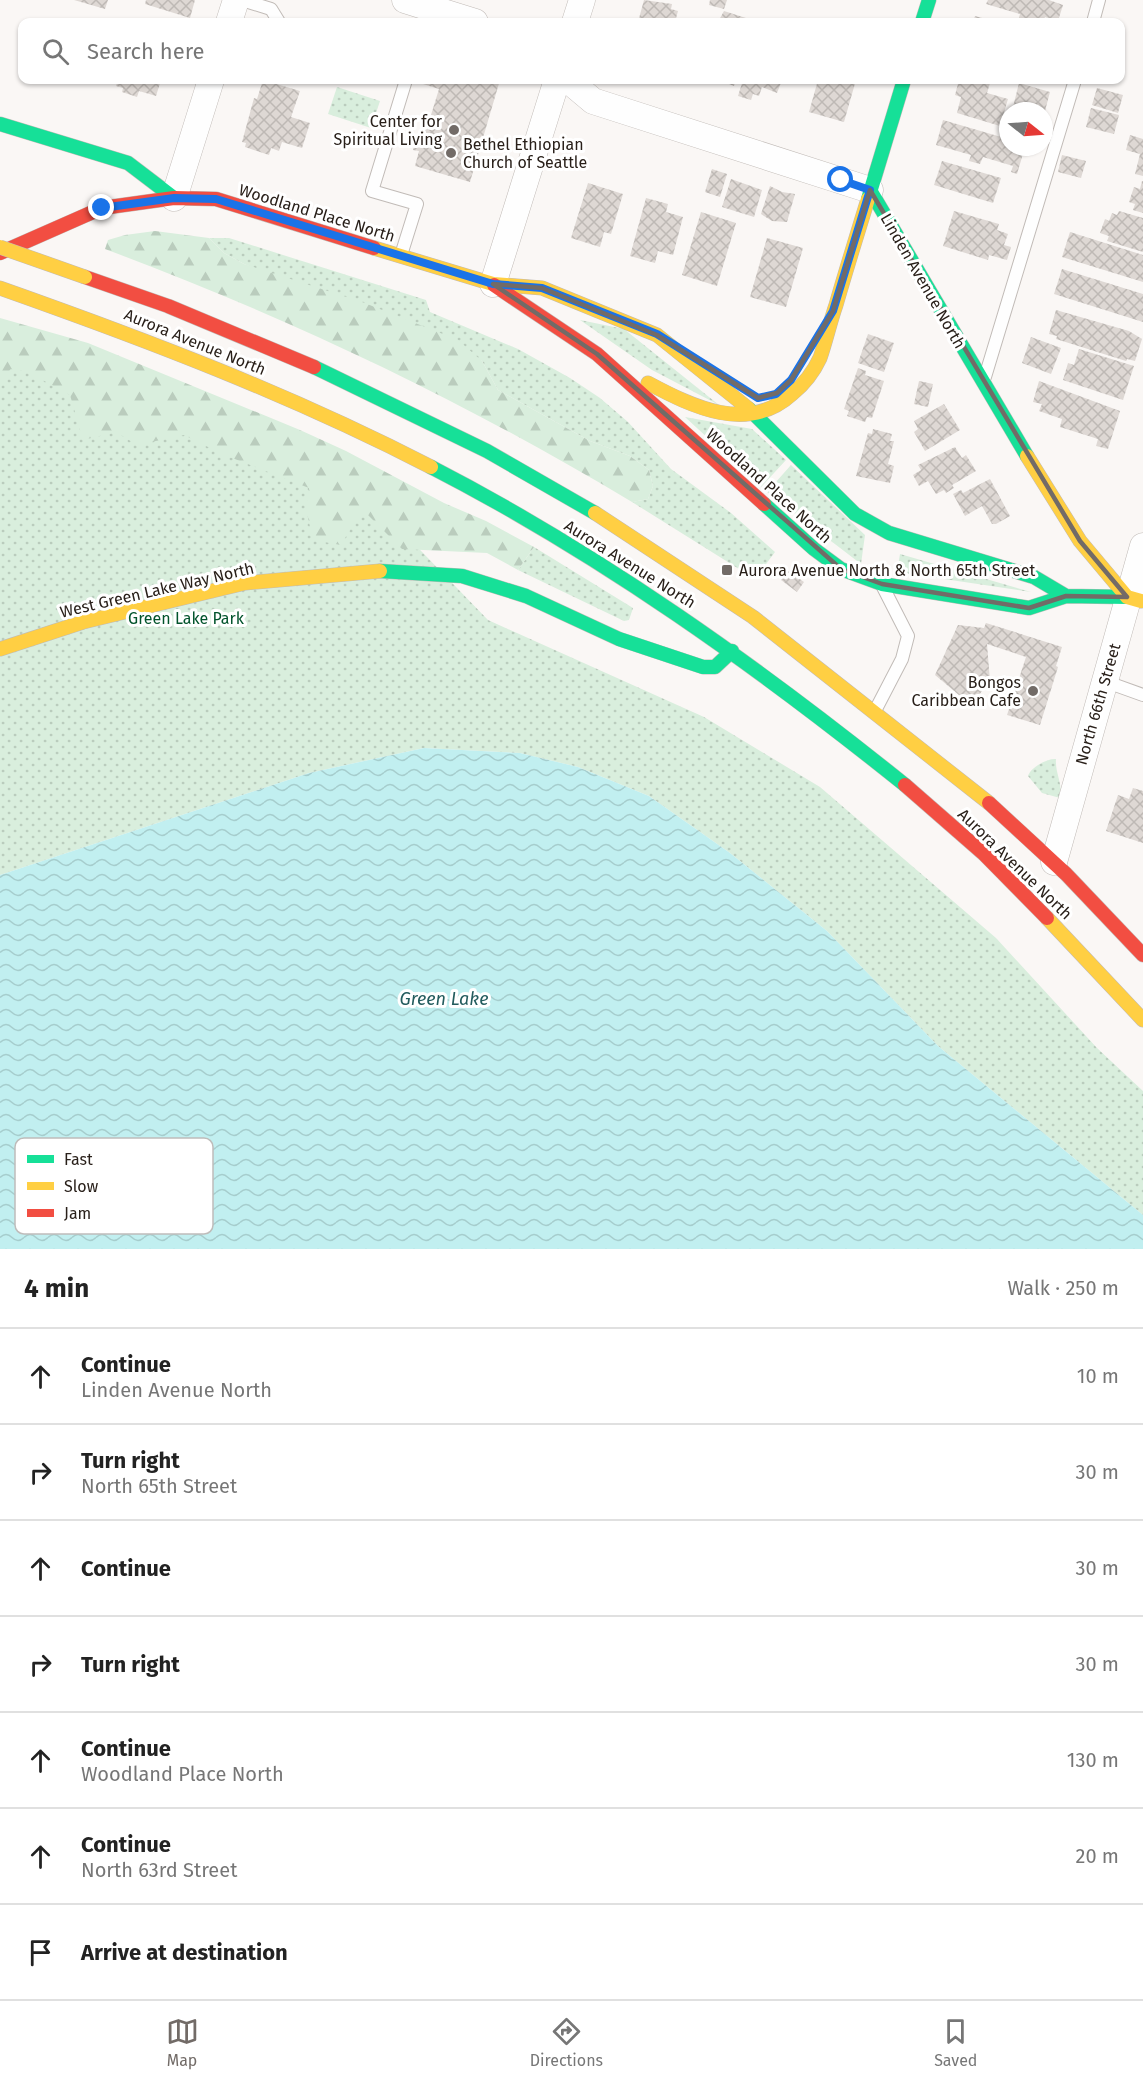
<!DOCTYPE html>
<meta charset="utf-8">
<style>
body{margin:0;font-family:"Fira Sans",sans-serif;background:#f2f2f2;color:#222}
.compass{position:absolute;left:999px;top:102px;width:54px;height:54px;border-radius:50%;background:#fff;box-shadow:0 2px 4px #0004;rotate:107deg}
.stop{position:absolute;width:18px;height:18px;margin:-14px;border:4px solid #1a73e8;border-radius:50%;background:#fff}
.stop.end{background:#1a73e8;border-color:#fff;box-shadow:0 2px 6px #0008}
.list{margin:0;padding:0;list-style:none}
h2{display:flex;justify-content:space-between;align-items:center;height:78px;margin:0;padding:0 24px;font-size:26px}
h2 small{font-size:20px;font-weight:400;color:#767676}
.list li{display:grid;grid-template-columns:39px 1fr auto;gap:18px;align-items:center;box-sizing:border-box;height:96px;padding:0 24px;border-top:2px solid #e0e0e0}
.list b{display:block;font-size:22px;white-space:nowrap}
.list p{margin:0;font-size:20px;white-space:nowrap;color:#767676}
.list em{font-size:20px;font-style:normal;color:#767676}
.icon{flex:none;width:33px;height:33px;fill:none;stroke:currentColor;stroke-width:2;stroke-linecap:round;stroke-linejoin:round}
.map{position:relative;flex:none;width:1143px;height:1249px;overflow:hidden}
.search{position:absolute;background:#fff;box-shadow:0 2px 4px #0004;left:18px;right:18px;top:18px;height:66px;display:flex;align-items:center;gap:15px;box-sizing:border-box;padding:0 21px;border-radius:12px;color:#767676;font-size:22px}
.sheet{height:750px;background:#fff}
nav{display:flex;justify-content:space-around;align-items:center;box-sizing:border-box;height:84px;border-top:2px solid #e0e0e0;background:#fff;font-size:16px;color:#767676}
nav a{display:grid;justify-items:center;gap:3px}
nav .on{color:#726b67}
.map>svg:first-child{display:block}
.green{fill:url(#green-dots)}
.forest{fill:url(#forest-firs)}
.water{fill:url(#water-waves)}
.building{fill:url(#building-cross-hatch)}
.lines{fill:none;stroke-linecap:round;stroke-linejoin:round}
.lane-casing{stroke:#c1bbb7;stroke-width:14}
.street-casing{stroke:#c1bbb7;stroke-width:27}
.fast-casing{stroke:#c1bbb7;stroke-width:15}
.slow-casing{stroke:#c1bbb7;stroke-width:15}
.jam-casing{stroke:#c1bbb7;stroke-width:15}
.lane{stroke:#fefefe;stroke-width:12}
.street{stroke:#fefefe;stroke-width:26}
.fast{stroke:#16e098;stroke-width:14}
.slow{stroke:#ffcf43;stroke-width:14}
.jam{stroke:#f24e42;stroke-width:14}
.slow-bridge-casing{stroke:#c1bbb7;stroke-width:15;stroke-linecap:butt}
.slow-bridge{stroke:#ffcf43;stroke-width:14}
.route{stroke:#1a73e8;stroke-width:8}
.marked{fill:none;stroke:#726b67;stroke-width:4.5;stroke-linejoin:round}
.poi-dot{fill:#726b67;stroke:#fff;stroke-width:2}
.labels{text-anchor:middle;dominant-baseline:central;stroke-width:6;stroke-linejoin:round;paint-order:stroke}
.poi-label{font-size:16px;fill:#29201a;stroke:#fff;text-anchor:end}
.street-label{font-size:16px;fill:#29201a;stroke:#fff}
.park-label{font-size:16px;fill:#01532b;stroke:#fff}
.water-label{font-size:18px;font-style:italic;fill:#235c5e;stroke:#fff}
.key{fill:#fff;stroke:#bfbcba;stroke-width:1.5}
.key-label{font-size:16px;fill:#29201a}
</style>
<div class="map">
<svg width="1143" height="1249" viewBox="0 0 1143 1249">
<defs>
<pattern id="green-dots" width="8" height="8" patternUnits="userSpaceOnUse" patternTransform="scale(1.5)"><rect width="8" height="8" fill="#d9eedd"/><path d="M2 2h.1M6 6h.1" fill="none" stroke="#baccbd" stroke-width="1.8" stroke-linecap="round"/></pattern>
<pattern id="forest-firs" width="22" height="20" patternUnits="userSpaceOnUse" patternTransform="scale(1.5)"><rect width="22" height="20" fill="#d9eedd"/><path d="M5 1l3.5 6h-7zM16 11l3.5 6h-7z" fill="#baccbd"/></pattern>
<pattern id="water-waves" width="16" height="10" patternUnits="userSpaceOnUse" patternTransform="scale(1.5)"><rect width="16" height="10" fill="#c1eff0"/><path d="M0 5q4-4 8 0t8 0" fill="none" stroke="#a6cdcd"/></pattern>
<pattern id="building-cross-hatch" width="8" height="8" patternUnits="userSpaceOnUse" patternTransform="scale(1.5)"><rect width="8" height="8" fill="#ded8d4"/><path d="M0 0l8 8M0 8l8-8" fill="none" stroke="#beb9b5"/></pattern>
</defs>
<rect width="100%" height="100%" fill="#faf7f5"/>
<!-- green -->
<path class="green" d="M337 87 380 101 371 128 328 114Z
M209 238H229L426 300 430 312 518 349 570 378 600 398 628 422 671 469 731 513 775 552 755 579 632 502 648 499 653 486 649 470 630 456 590 441 498 390 482 361 244 264 224 253Z
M580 320 624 329 719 405 652 370Z
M0 351 361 489 488 620 704 717 820 787 996 938 1097 1048 1143 1091V1215L938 1046 827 931 730 853 649 796 578 767 520 753 424 748 309 773 0 875Z
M685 417 752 429 786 460 761 487Z
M791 465 865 535 861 564 767 492Z
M534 547 633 608 629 620 624 621 518 570Z
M900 554 1031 592 897 572Z
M1056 759C1055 774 1063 783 1060 798L1042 793 1028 776C1030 768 1047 758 1056 759Z"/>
<!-- forest -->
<path class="forest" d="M155 231 209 238 224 253 244 264 362 302 458 340 482 361 498 390 590 441 630 456 649 470 653 486 648 499 632 502C460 399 292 319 105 249L108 240 125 235Z
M0 318 88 343 300 430 346 451 444 503 486 521 534 547 518 570 487 553 402 549 366 513 355 521 341 545 313 540 306 509 309 488 222 454 184 435 137 445 116 432 83 440 70 395 26 371 10 369 0 388Z"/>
<!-- water -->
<path class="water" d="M424 748 520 753 578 767 649 796 730 853 827 931 938 1046 1143 1215V1249H0V875L309 773Z"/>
<!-- building -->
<path class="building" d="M74 0H108L105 9Z
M146 0H195L190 18 145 4Z
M644 0 672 4 671 9 678 11 675 22H638Z
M710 0H727L724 9 709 5Z
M988 0H1049L1063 5 1058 21 1045 17 1043 22H1024L1018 21 1020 14 986 4Z
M724 11 746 18 745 22H718Z
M975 16 997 22H973Z
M118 80H161L156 96 139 91 137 97 122 92 123 88 116 86Z
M263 80 300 91 291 117 310 123 302 148 282 142 279 151 271 148 269 155 245 147 246 143 242 142 254 98 257 99Z
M424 80H500L470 182 415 166 419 151 413 150 418 133 421 134 423 127 427 128 439 89 423 84Z
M718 80H736L734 86Z
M743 80H782L777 93 762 87 759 96 753 94 751 100 738 96Z
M818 80H856L844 122 809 112Z
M959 80H991L987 93 1008 99 1000 126 957 113 961 97 955 95Z
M1019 83 1050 92 1045 111H1012Z
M1097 88 1123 95 1118 113 1092 105Z
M1091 108 1119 115 1114 134 1086 127Z
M943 120 1008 139V147H1025L1017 174 1011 172 1013 166 983 157 980 164 969 161 971 155 936 145Z
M1130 135 1143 139V176L1135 174 1140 154 1126 150Z
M1062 155 1086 161 1081 178 1058 172Z
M942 161 1001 178 993 203 934 185Z
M712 169 727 174 720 197 705 192Z
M731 179 762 190 754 217 722 207Z
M1142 181H1143V213L1133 210 1135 204 1129 202 1134 187 1140 189Z
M588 183 623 194 611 234 604 232 600 247 571 238Z
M770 186 782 192 795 194 787 222 772 221 761 214Z
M646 198 668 204 666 212 683 217 673 255 658 251 655 263 630 256Z
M954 211 999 224 997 230 1008 234 1004 245 1011 247 1007 260 989 255 988 260 943 246Z
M1119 211 1143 218V252L1107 241 1109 236 1100 233 1105 219 1109 221 1112 213 1117 215Z
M701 212 736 223 717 286 682 275Z
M1070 232 1143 255V282L1062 257Z
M767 238 803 248 786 307 750 297Z
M1062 269 1143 294V322L1054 294Z
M1056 310 1129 331 1142 339 1135 361 1127 359 1126 361 1056 339 1057 336 1049 334Z
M868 334 894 343 884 372 858 363Z
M1031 337 1061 348 1051 374 1022 363Z
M1079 349 1134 366 1123 400 1063 380 1068 363 1074 365Z
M858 368 866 371 865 375 884 381 872 418 867 417 865 422 847 416 849 411 844 409Z
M919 381 933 384 928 407 914 404Z
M1039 381 1120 411 1108 449 1096 446 1098 439 1060 427 1062 419 1039 411 1042 404 1033 402Z
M944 404 960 430 925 451 914 432 918 429 914 421Z
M873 429 892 434 890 441H894L888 464 894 466 890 483 856 476 868 433 872 434Z
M955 447 962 458 966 455 976 471 952 485 954 488 946 493 944 490 936 494 928 481 919 486 913 475 921 470 918 465Z
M990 479 1010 516 996 524H992L982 506 965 516 953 494 961 490 963 493Z
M787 570 804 582 797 592 781 580Z
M986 623 1062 647 1056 666 1058 667 1040 725 1007 715 1026 657 987 644 990 681 971 705 935 675 958 625 984 628Z
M1133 788 1143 791V843L1106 831 1118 795 1129 799Z"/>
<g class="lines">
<defs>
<path id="lane" d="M242 0 271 9 279 22
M1093 22 1099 0
M401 255 417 204 372 191 406 80
M985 377 1075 80
M1104 681 1143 695
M876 709 902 659 908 636 883 587"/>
<path id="street" d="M405 0 475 22
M229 22 236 0
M575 22 582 0
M568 80 593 101 870 190
M174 198 211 80
M493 284 557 80
M1054 862 1143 546"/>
<path id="fast" d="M922 22 929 0
M0 124 128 163 174 198
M870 190 1027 456
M868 199 904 80
M314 367 487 451 595 513
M749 409 855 514 889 533 1034 577 1066 596
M431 467C600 554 757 666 905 785
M764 504 814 549 841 569 882 584 1029 608 1066 596 1127 597
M380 571 462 576 526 596 619 639 703 667H715L732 651"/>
<path id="slow" d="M374 248 493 284 542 288 657 335 749 409
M0 288C150 341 289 394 431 467
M648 383C693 407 748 434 792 394 803 385 814 371 820 358 826 341 830 322 836 305 846 270 857 235 868 199
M1027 456 1080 541 1127 597 1141 601
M595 513 753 617 989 803
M0 649 83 622 245 583 380 571
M1047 918 1143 1020"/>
<path id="jam" d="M0 253 102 208 174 198 216 199 374 248
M85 277 168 306 314 367
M494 285 597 354 764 504
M905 785 984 854 1047 918
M989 803 1066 874 1143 955"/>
</defs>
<!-- lane casing -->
<use href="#lane" class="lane-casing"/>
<!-- street casing -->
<use href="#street" class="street-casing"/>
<!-- fast casing -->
<use href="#fast" class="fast-casing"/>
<!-- slow casing -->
<use href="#slow" class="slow-casing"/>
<!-- jam casing -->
<use href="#jam" class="jam-casing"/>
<!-- lane -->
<use href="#lane" class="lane"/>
<!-- street -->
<use href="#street" class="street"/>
<!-- fast -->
<use href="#fast" class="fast"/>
<!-- slow -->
<use href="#slow" class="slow"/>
<!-- jam -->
<use href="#jam" class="jam"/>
<defs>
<path id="slow-bridge" d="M0 247 85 277"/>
</defs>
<!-- slow-bridge casing -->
<use href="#slow-bridge" class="slow-bridge-casing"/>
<!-- slow-bridge -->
<use href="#slow-bridge" class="slow-bridge"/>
</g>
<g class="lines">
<!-- route -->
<path class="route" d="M102 208 174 198 216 199 493 284 542 288 657 334 758 398 776 394 791 380 833 311 870 190 841 180"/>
</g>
<!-- marked area -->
<path class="marked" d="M870 190 1080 541 1127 597 1066 596 1029 608 882 584 841 569 597 354 493 284 542 288 657 335 758 398 777 393 791 380 833 311Z"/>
<!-- markers -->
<g class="poi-dot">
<circle cx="454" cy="130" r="6"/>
<circle cx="451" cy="153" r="6"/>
<rect x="721" y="564" width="12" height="12" rx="3"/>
<circle cx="1033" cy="691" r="6"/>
</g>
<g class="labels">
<!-- poi labels -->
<g class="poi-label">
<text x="442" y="121">Center for<tspan x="442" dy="18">Spiritual Living</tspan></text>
<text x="463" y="144" text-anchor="start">Bethel Ethiopian<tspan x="463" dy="18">Church of Seattle</tspan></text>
<text x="739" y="570" text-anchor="start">Aurora Avenue North &amp; North 65th Street</text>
<text x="1021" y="682">Bongos<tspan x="1021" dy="18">Caribbean Cafe</tspan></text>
</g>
<!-- street labels -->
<g class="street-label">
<text transform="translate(317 213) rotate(17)">Woodland Place North</text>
<text transform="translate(923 281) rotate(60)">Linden Avenue North</text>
<text transform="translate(195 342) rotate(22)">Aurora Avenue North</text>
<text transform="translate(769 486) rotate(42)">Woodland Place North</text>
<text transform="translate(630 564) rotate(32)">Aurora Avenue North</text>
<text transform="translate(157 590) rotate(-13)">West Green Lake Way North</text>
<text transform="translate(1098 704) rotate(-74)">North 66th Street</text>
<text transform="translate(1015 864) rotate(44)">Aurora Avenue North</text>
</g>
<!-- park labels -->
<g class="park-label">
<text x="186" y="618">Green Lake Park</text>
</g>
<!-- water labels -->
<g class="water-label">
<text x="444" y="999">Green Lake</text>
</g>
</g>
<!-- legend -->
<rect x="15" y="1138" width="198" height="96" rx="9" class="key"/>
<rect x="27" y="1155" width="27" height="8" fill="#16e098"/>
<rect x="27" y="1182" width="27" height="8" fill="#ffcf43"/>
<rect x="27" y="1209" width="27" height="8" fill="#f24e42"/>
<g class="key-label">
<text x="64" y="1165">Fast</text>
<text x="64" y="1192">Slow</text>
<text x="64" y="1219">Jam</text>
</g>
</svg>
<svg class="compass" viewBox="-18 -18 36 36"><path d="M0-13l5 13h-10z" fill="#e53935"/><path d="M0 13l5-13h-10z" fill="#767676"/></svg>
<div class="stop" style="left:841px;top:180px"></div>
<div class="stop end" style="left:102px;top:208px"></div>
<div class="search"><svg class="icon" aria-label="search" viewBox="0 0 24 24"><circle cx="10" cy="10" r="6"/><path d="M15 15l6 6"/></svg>Search here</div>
</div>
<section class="sheet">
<h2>4 min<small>Walk · 250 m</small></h2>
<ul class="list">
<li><svg class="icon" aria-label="ahead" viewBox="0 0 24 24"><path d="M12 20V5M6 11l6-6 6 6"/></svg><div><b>Continue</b><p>Linden Avenue North</p></div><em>10 m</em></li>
<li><svg class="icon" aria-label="right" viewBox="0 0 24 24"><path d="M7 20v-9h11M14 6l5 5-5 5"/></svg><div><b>Turn right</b><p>North 65th Street</p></div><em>30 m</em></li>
<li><svg class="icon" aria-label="ahead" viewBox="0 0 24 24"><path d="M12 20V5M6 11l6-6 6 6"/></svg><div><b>Continue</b></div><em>30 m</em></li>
<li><svg class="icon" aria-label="right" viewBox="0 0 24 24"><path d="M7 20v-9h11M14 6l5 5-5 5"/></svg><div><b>Turn right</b></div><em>30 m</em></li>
<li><svg class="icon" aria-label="ahead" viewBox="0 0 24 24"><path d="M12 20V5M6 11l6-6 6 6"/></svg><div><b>Continue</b><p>Woodland Place North</p></div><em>130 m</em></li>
<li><svg class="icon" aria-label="ahead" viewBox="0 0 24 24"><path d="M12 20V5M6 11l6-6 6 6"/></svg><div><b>Continue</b><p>North 63rd Street</p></div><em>20 m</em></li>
<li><svg class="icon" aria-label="arrive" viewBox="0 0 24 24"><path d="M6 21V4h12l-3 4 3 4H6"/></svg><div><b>Arrive at destination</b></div></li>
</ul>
</section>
<nav>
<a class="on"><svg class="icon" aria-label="map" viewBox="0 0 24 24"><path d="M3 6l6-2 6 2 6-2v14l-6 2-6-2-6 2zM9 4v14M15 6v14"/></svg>Map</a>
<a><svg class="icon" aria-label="directions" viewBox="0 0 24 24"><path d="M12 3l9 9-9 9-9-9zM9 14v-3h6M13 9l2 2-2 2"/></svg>Directions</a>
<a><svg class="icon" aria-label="saved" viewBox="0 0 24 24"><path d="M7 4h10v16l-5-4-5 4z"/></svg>Saved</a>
</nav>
